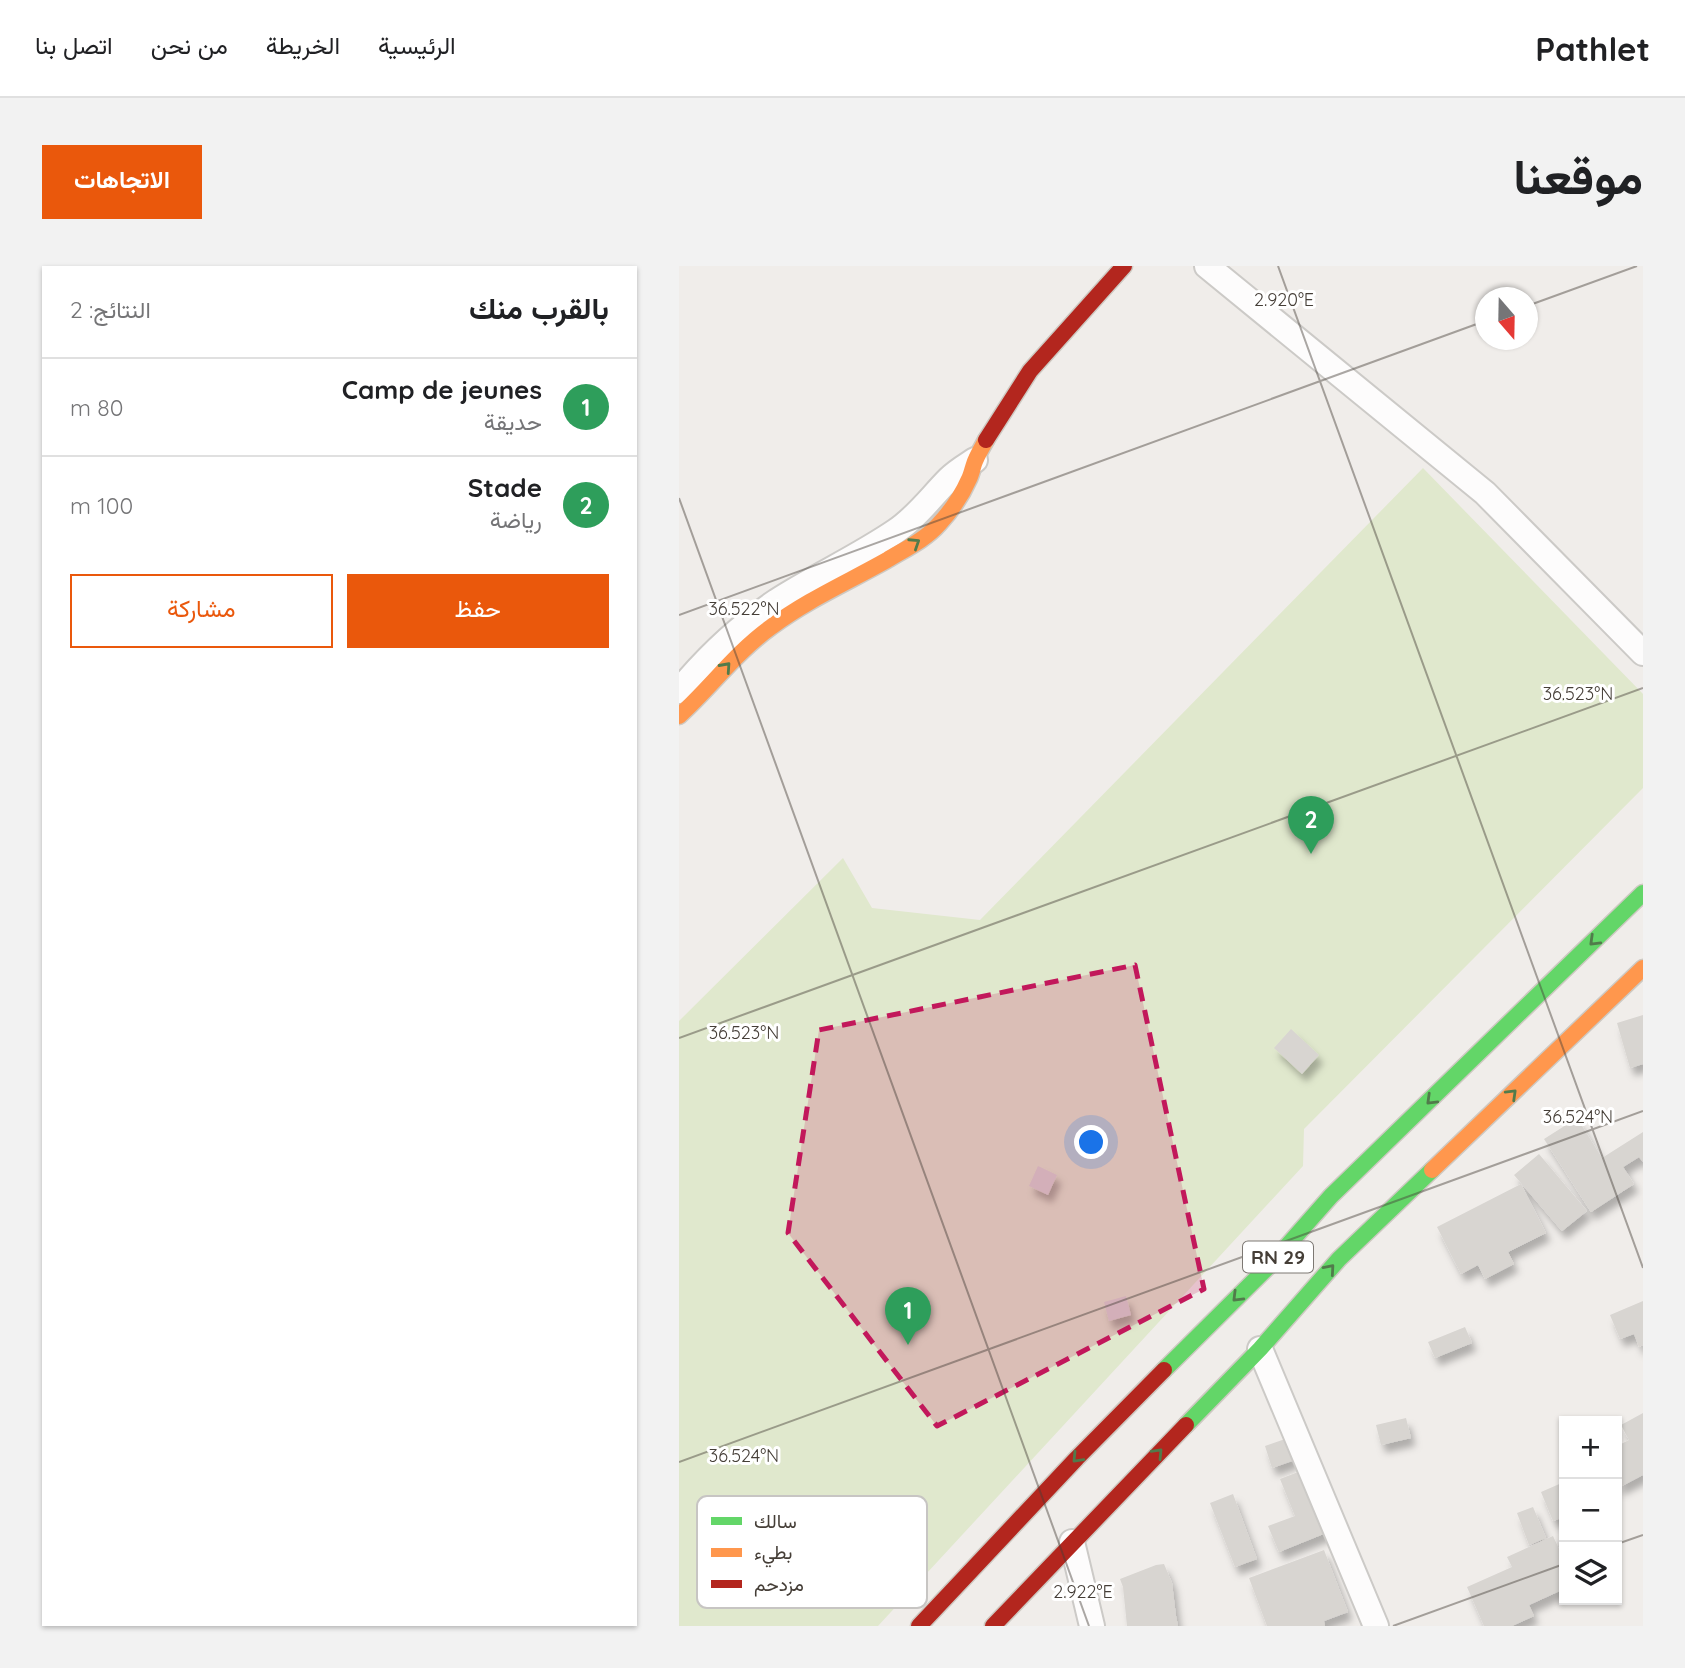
<!DOCTYPE html>
<html lang="ar">
<meta charset="utf-8">
<style>
body{margin:0;font-family:Quicksand,Vazirmatn,sans-serif;background:#f2f2f2;color:#202124;direction:rtl}
.controls{position:absolute;right:21px;bottom:21px;display:grid;overflow:hidden;border-radius:0px;box-shadow:0 2px 5px #0004}
.controls button{width:63px;height:63px;display:grid;place-items:center;padding:0;border:0;border-bottom:2px solid #e0e0e0;background:#fff;color:#202124;font:35px sans-serif}
.compass{position:absolute;left:796px;top:21px;width:63px;height:63px;border-radius:50%;background:#fff;box-shadow:0 2px 5px #0004;rotate:160deg}
.you{position:absolute;left:413px;top:877px;width:24px;height:24px;margin:-18px;border:5px solid #fff;border-radius:50%;background:#1a73e8;box-shadow:0 0 0 10px #1a73e833}
.badge{display:grid;place-items:center;width:46px;height:46px;border-radius:50%;background:#ea580c;color:#fff;font-size:23px;font-weight:700}
.pin{position:absolute;translate:-50% -58px;filter:drop-shadow(0 2px 4px #0008)}
.pin::after{content:'';position:absolute;top:37px;width:24px;height:21px;background:inherit;clip-path:polygon(0 0,100% 0,50% 100%)}
.list{margin:0;padding:0;list-style:none}
h2{display:flex;justify-content:space-between;align-items:center;height:91px;margin:0;padding:0 28px;font-size:30px}
h2 small{font-size:23px;font-weight:400;color:#757577}
.list li{display:grid;grid-template-columns:46px 1fr auto;gap:21px;align-items:center;box-sizing:border-box;height:98px;padding:0 28px;border-top:2px solid #e0e0e0}
.list b{display:block;font-size:26px;white-space:nowrap}
.list p{margin:0;font-size:23px;white-space:nowrap;color:#757577}
.list em{font-size:23px;font-style:normal;color:#757577}
.actions{display:flex;gap:14px;padding:21px 28px}
.actions a{flex:1;padding:16px 0;border:2px solid #ea580c;border-radius:0px;text-align:center;font-size:24px;color:#ea580c}
.actions .main{background:#ea580c;color:#fff}
.icon{flex:none;width:38px;height:38px;fill:none;stroke:currentColor;stroke-width:2;stroke-linecap:round;stroke-linejoin:round}
.map{position:relative;flex:none;width:964px;height:1360px;overflow:hidden;direction:ltr;border-radius:0px}
header{display:flex;align-items:center;gap:42px;box-sizing:border-box;height:98px;padding:0 35px;background:#fff;border-bottom:2px solid #e0e0e0}
header strong{font-size:33px}
nav{display:flex;gap:38px;margin-inline-start:auto;font-size:24px}
.intro{display:flex;align-items:center;justify-content:space-between;box-sizing:border-box;height:168px;padding:0 42px}
h1{margin:0;font-size:49px}
.button{padding:18px 32px;border-radius:0px;background:#ea580c;color:#fff;font-size:24px;font-weight:700}
main{display:flex;gap:42px;padding:0 42px}
aside{flex:1;background:#fff;border-radius:0px;box-shadow:0 2px 5px #0004}
.map>svg:first-child{display:block}
.green{fill:#e0e8cd}
.building{fill:#d8d5d1;filter:url(#shadow)}
.lines{fill:none;stroke-linecap:round;stroke-linejoin:round}
.street-casing{stroke:#cccac7;stroke-width:28}
.fast-casing{stroke:#cec9c2;stroke-width:19}
.slow-casing{stroke:#cec9c2;stroke-width:19}
.jam-casing{stroke:#cec9c2;stroke-width:19}
.street{stroke:#fdfcfc;stroke-width:24}
.fast{stroke:#63d668;stroke-width:16}
.slow{stroke:#ff974d;stroke-width:16}
.jam{stroke:#b3261e;stroke-width:16}
.oneway{stroke:#517b4b}
.marked{fill:#c2185b;fill-opacity:0.2;stroke:#c2185b;stroke-width:5;stroke-dasharray:14 9;stroke-linejoin:round}
.ticks{fill:none;stroke:#453e37;stroke-width:2;stroke-opacity:0.45}
.labels{text-anchor:middle;dominant-baseline:central;stroke-width:6;stroke-linejoin:round;paint-order:stroke}
.shield{fill:#fff;stroke:#7d7873;stroke-width:2}
.shield-label{font-size:19px;font-weight:bold;fill:#453e37}
.key{fill:#fff;stroke:#c7c5c3;stroke-width:2}
.key-label{font-size:19px;fill:#453e37}
.ticks-label{font-size:18px;text-anchor:middle;fill:#453e37;stroke:#fff;stroke-width:6;stroke-linejoin:round;paint-order:stroke}
</style>
<header>
<strong>Pathlet</strong>
<nav><a>الرئيسية</a><a>الخريطة</a><a>من نحن</a><a>اتصل بنا</a></nav>
</header>
<div class="intro"><h1>موقعنا</h1><a class="button">الاتجاهات</a></div>
<main>
<div class="map">
<svg width="964" height="1360" viewBox="0 0 964 1360">
<defs>
<filter id="shadow"><feDropShadow dx="4.5" dy="8" stdDeviation="3.5" flood-color="#0004"/></filter>
</defs>
<rect width="100%" height="100%" fill="#f0edea"/>
<!-- green -->
<path class="green" d="M744 202 964 428V522L625 863 624 900 199 1360H0V755L164 592 193 642 301 654Z"/>
<!-- building -->
<path class="building" d="M964 749V798L951 802 938 757Z
M612 763 640 789 623 808 595 782Z
M898 852 923 892 964 866V896L960 891 944 901 955 918 912 946 865 873Z
M860 888 908 945 883 965 835 909Z
M359 900 378 909 369 929 350 920Z
M842 918 867 967 829 986 835 998 806 1013 799 999 782 1008 758 961Z
M447 1030 452 1049 430 1055 425 1036Z
M964 1035V1079L960 1081 955 1068 941 1073 931 1049Z
M786 1061 793 1077 756 1092 749 1076Z
M964 1147V1209L939 1222 938 1180 950 1174 942 1159Z
M727 1152 732 1172 702 1179 697 1159Z
M609 1172 616 1194 593 1202 586 1180Z
M627 1203 652 1265 600 1286 589 1260 616 1250 601 1213Z
M885 1216V1251L874 1255 862 1226Z
M554 1228 578 1293 556 1301 531 1237Z
M854 1241 867 1272 850 1279 838 1247Z
M874 1270 885 1294V1323L850 1339 855 1350 833 1360H805L788 1321 833 1301 828 1291Z
M645 1284 669 1346 645 1355 646 1360H588L570 1312Z
M485 1298 493 1317 497 1350 499 1360H448L444 1321 441 1313 477 1299Z"/>
<g class="lines">
<defs>
<path id="street" d="M528 0 806 227 964 387
M0 425C28 391 61 360 98 335 137 310 179 291 217 265 238 251 253 230 270 213 278 205 287 200 296 194
M581 1083 697 1360
M393 1276 413 1360"/>
<path id="fast" d="M485 1104 593 997 652 930 964 627
M507 1159 581 1083 660 993 753 904"/>
<path id="slow" d="M0 450C32 421 57 386 92 361 128 334 169 316 208 294 226 283 246 274 260 258 272 245 283 229 290 213 293 207 294 199 297 193 300 186 304 180 307 174
M753 904 964 702"/>
<path id="jam" d="M307 174 351 105 445 0
M240 1360 398 1192 485 1104
M314 1360 507 1159"/>
</defs>
<!-- street casing -->
<use href="#street" class="street-casing"/>
<!-- fast casing -->
<use href="#fast" class="fast-casing"/>
<!-- slow casing -->
<use href="#slow" class="slow-casing"/>
<!-- jam casing -->
<use href="#jam" class="jam-casing"/>
<!-- street -->
<use href="#street" class="street"/>
<!-- fast -->
<use href="#fast" class="fast"/>
<!-- slow -->
<use href="#slow" class="slow"/>
<!-- jam -->
<use href="#jam" class="jam"/>
</g>
<!-- one-way arrows -->
<defs><path id="oneway-chevron" d="M-2-3.5L2.5 0L-2 3.5" fill="none" stroke-width="1.6" stroke-linecap="round" stroke-linejoin="round" transform="scale(1.75)"/></defs>
<g class="oneway">
<use href="#oneway-chevron" transform="translate(236 277) rotate(-33)"/>
<use href="#oneway-chevron" transform="translate(47 401) rotate(-48)"/>
<use href="#oneway-chevron" transform="translate(915 675) rotate(136)"/>
<use href="#oneway-chevron" transform="translate(833 828) rotate(-44)"/>
<use href="#oneway-chevron" transform="translate(752 834) rotate(136)"/>
<use href="#oneway-chevron" transform="translate(651 1003) rotate(-49)"/>
<use href="#oneway-chevron" transform="translate(558 1031) rotate(135)"/>
<use href="#oneway-chevron" transform="translate(479 1187) rotate(-46)"/>
<use href="#oneway-chevron" transform="translate(398 1192) rotate(134)"/>
</g>
<!-- marked area -->
<path class="marked" d="M456 699 525 1023 258 1160 109 967 140 764Z"/>
<!-- ticks -->
<path class="ticks" d="M599 0 964 1002M848 40 958 0M0 232 410 1360M0 349 806 55M0 772 964 422M0 1196 964 845M938 1278 964 1269M714 1360 885 1298"/>
<g class="labels">
<!-- shield labels -->
<rect class="shield" x="564" y="975.5" width="70" height="31" rx="5"/>
<g class="shield-label">
<text x="599" y="991">RN 29</text>
</g>
</g>
<!-- legend -->
<rect x="18" y="1230" width="230" height="112" rx="10" class="key"/>
<rect x="32" y="1251" width="31" height="8" fill="#63d668"/>
<rect x="32" y="1282" width="31" height="9" fill="#ff974d"/>
<rect x="32" y="1314" width="31" height="8" fill="#b3261e"/>
<g class="key-label">
<text x="75" y="1262">سالك</text>
<text x="75" y="1293">بطيء</text>
<text x="75" y="1325">مزدحم</text>
</g>
<g class="ticks-label">
<text x="605" y="40">2.920°E</text>
<text x="65" y="349">36.522°N</text>
<text x="899" y="434">36.523°N</text>
<text x="65" y="773">36.523°N</text>
<text x="899" y="857">36.524°N</text>
<text x="65" y="1196">36.524°N</text>
<text x="404" y="1332">2.922°E</text>
</g>
</svg>
<div class="controls">
<button>+</button>
<button>−</button>
<button><svg class="icon" aria-label="layers" viewBox="0 0 24 24"><path d="M12 4l9 5-9 5-9-5zM3 14l9 5 9-5"/></svg></button>
</div>
<svg class="compass" viewBox="-18 -18 36 36"><path d="M0-13l5 13h-10z" fill="#e53935"/><path d="M0 13l5-13h-10z" fill="#757577"/></svg>
<div class="you"></div>
<div class="pin badge" style="left:229px;top:1079px;background:#2e9e5b">1</div>
<div class="pin badge" style="left:632px;top:588px;background:#2e9e5b">2</div>
</div>
<aside>
<h2>بالقرب منك<small>النتائج: 2</small></h2>
<ul class="list">
<li><span class="badge" style="background:#2e9e5b">1</span><div><b>Camp de jeunes</b><p>حديقة</p></div><em>80 m</em></li>
<li><span class="badge" style="background:#2e9e5b">2</span><div><b>Stade</b><p>رياضة</p></div><em>100 m</em></li>
</ul>
<div class="actions"><a class="main">حفظ</a><a>مشاركة</a></div>
</aside>
</main>
